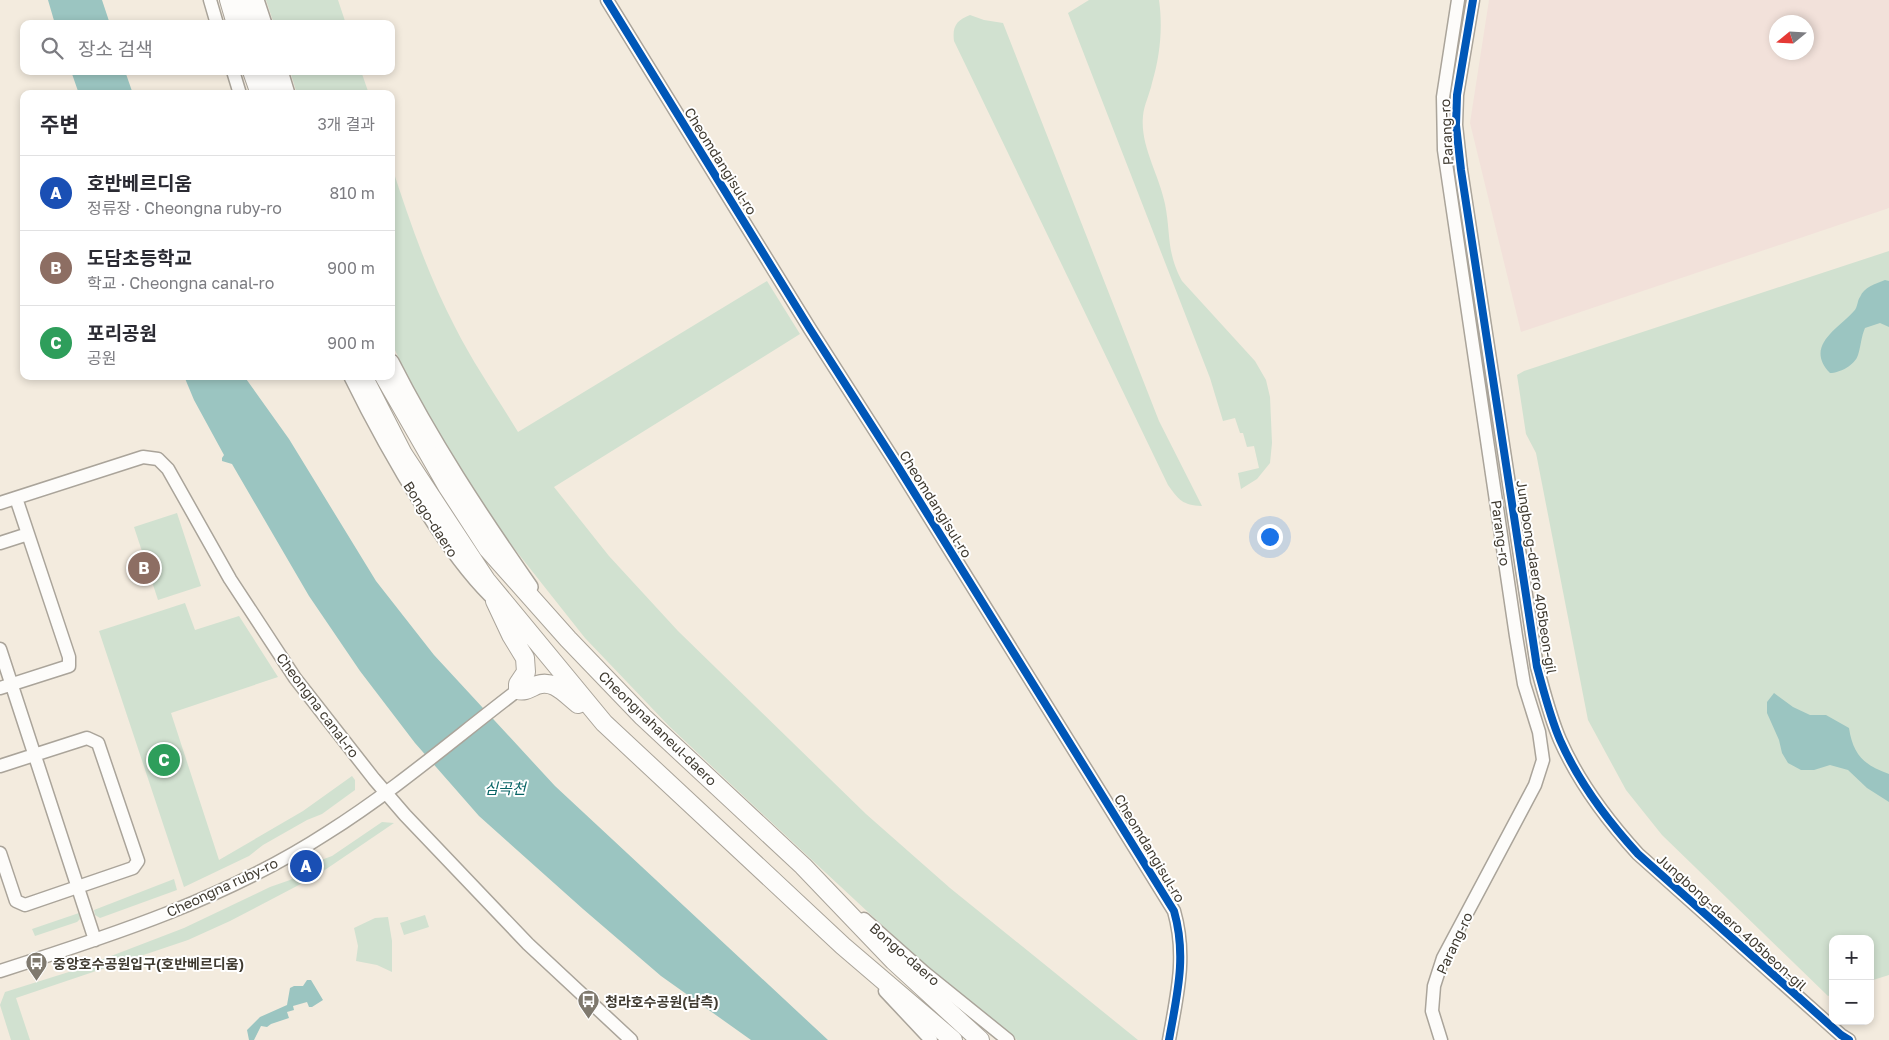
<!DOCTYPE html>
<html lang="ko">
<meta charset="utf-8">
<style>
body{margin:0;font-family:"Golos Text","Noto Sans KR",sans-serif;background:#f2f2f3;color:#2b2b33}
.controls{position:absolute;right:15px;bottom:15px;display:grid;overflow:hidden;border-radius:10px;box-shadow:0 2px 8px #0003}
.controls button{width:45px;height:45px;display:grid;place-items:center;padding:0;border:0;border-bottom:1px solid #e1e1e2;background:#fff;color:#2b2b33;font:25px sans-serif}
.compass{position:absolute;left:1769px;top:15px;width:45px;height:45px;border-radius:50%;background:#fff;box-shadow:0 2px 8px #0003;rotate:252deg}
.you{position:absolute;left:1269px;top:536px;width:18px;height:18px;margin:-12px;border:4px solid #fff;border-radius:50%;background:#1a73e8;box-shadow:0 0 0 8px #1a73e833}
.badge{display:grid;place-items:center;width:32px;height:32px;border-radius:50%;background:#ea580c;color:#fff;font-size:16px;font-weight:700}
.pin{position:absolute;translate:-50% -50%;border:2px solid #fff;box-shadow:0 1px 5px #0006}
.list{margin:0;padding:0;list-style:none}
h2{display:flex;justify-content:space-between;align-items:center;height:65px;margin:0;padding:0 20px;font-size:21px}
h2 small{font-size:16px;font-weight:400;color:#7c7c81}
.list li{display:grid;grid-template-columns:32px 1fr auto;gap:15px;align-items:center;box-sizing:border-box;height:75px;padding:0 20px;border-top:1px solid #e1e1e2}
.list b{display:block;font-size:19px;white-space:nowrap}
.list p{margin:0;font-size:16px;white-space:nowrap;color:#7c7c81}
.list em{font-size:16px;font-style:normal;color:#7c7c81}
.icon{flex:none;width:28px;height:28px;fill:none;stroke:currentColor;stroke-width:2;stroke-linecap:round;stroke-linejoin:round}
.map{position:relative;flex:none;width:1889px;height:1040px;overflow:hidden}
.search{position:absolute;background:#fff;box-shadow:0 2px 8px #0003;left:20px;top:20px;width:375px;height:55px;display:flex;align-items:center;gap:12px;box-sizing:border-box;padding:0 18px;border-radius:10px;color:#7c7c81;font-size:19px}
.panel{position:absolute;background:#fff;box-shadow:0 2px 8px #0003;left:20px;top:90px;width:375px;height:290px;border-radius:10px}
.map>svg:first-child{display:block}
.industrial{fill:#f2e1da;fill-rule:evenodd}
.green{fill:#d1e1d0}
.water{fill:#9bc5c1}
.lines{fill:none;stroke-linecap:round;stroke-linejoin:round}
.minor-casing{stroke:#aaa49a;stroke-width:15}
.major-casing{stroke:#aaa49a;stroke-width:18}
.highway-casing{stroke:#aaa49a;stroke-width:20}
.minor{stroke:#fdfcfa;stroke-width:12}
.major{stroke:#fdfcfa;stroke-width:15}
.highway{stroke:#fdfcfa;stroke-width:18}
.cycleway-casing{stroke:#fff;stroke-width:11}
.cycleway{stroke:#0057b8;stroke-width:8}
.labels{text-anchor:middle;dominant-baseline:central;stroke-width:4;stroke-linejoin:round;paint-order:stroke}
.street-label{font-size:14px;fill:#403b31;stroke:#fff}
.poi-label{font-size:14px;font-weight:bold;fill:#403b31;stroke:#fff;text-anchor:start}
.water-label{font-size:15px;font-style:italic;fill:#086465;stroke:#fff}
</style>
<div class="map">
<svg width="1889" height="1040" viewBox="0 0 1889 1040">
<rect width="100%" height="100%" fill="#f3ebde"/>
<!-- industrial -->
<path class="industrial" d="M1489 0H1889V208L1521 332 1470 123ZM1776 22H1806V52H1776Z"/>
<!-- green -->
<path class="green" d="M266 0H338L346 24H274Z
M1089 0H1159C1163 28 1160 56 1152 83 1150 93 1144 105 1143 116 1140 146 1159 174 1165 204 1171 234 1166 251 1182 281L1255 361 1266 380 1270 397 1272 443 1270 463 1257 479 1241 489 1238 473 1259 468 1254 446 1247 447 1243 433H1240L1235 418 1223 421 1210 378 1068 13Z
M970 15 984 20 1003 23 1159 421 1202 506C1182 505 1179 500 1168 485L954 41C952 26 957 20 970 15Z
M290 71H361L369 94H297Z
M391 164C409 220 428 275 455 327 473 363 497 397 518 432L767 281 800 334 554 487 609 556 678 631 866 814 950 888 1138 1040H1017L926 966 755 807 669 726 585 638 509 542 469 483 421 403 391 342Z
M1889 251V975L1870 981V939H1833V994L1828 996 1662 835 1626 790 1588 720 1536 453 1526 434 1517 375 1524 371Z
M177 513 201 586 158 600 134 527Z
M185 603 195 630 239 616 278 677 171 713 219 860 303 811 352 776 355 780V790L322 814 307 820 263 845 249 856 184 887 99 631Z
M382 822 394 823 316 876 230 921 188 940 16 998 30 1040H11L0 1005 5 992 72 971 184 928 270 887 290 880 324 859 332 856Z
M174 879 177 890 100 918 95 915 94 910Z
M79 913 80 919 77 922 35 936 32 929Z
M425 915 429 927 404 935 400 923Z
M388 917 392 941V972L377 965 356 961 358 946 354 928 375 918Z"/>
<!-- water -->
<path class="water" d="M48 0H102L110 24H55Z
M71 71H125L133 94H79Z
M1885 280 1889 281V327L1880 323 1865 328C1861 337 1861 346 1858 355 1855 365 1840 373 1830 373 1804 346 1838 329 1854 311 1858 307 1857 301 1860 297 1864 287 1875 284 1885 280Z
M184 376H244L289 439 376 581 434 655 555 786 828 1040H751L661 976 583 909 479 816 415 743 360 671 309 596 232 464 222 461V458L224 455 194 400Z
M1774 693 1793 707 1810 715H1826L1849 728C1853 755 1864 765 1889 774V802L1867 788 1848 770 1830 765 1814 770H1801L1788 763 1782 753 1779 740 1767 713V702Z
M307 980H311L323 1000 312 1007H309L307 1002 293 1006 294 1010 287 1012 289 1018 271 1024 267 1027 261 1026 254 1040H249L247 1030 260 1017 287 1005 290 988 294 986H303Z"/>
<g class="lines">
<defs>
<path id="minor" d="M210 0 217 24
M607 0 810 329 897 465 1174 911C1187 956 1177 995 1169 1040
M1473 0 1457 95 1456 125 1461 170 1537 667C1544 692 1550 717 1560 740 1579 783 1607 820 1638 854L1841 1035 1849 1040
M233 71 240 94
M350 376C373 423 398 468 426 512 445 542 465 571 490 596
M0 503 143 457 158 459 168 469 230 579 295 678 374 779 405 815 528 944 631 1040
M0 543 28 534
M0 649 95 940
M0 688 69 666V657L16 498
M0 766 87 738 98 743 138 861 133 868 25 905 16 901 0 853
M864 919 925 973 1008 1040
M0 971C113 935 227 898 327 833 394 791 455 738 518 690
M885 991 931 1040
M1441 1040 1432 1011 1434 986 1443 958 1535 785 1543 760 1539 732 1524 684 1516 636 1444 150 1443 97 1458 0"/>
<path id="major" d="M256 0 264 24
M280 71 287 94
M391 362C431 441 479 514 530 587"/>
<path id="highway" d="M229 0 236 24
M242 0 250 24
M252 71 260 94
M266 71 274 94
M363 376 403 454 486 580 604 723 843 946 953 1040
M384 376 447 486 488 549 568 639 643 717 803 866 894 961 980 1040
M495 601 511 635 525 658 526 672 518 684V690C525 692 530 688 537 685 554 679 565 694 578 704"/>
</defs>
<!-- minor casing -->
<use href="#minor" class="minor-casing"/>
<!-- major casing -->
<use href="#major" class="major-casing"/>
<!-- highway casing -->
<use href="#highway" class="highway-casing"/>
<!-- minor -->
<use href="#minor" class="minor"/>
<!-- major -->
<use href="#major" class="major"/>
<!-- highway -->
<use href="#highway" class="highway"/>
<defs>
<path id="cycleway" d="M607 0 810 329 897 465 1174 911C1187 956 1177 995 1169 1040
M1473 0 1457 95 1456 125 1461 170 1537 667C1544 692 1550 717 1560 740 1579 783 1607 820 1638 854L1841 1035 1849 1040"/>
</defs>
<!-- cycleway casing -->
<use href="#cycleway" class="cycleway-casing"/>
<!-- cycleway -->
<use href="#cycleway" class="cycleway"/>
</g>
<!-- icons -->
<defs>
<symbol id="bus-pin" viewBox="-11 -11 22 30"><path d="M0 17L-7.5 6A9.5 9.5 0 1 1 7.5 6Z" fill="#7f796e" stroke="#fff"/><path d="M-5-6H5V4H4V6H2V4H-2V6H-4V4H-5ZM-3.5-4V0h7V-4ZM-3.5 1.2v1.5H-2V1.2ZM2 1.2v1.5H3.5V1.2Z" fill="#fff"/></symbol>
</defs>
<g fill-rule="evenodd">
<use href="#bus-pin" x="24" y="950" width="25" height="34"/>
<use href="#bus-pin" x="576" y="988" width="25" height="34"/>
</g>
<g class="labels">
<!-- street labels -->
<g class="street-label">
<text transform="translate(1446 132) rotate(-93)">Parang-ro</text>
<text transform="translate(721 161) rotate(58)">Cheomdangisul-ro</text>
<text transform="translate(936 504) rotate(58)">Cheomdangisul-ro</text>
<text transform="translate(431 519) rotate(57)">Bongo-daero</text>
<text transform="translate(1501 533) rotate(82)">Parang-ro</text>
<text transform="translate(1537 577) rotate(81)">Jungbong-daero 405beon-gil</text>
<text transform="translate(318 705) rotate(53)">Cheongna canal-ro</text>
<text transform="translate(658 728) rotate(44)">Cheongnahaneul-daero</text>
<text transform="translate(1150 848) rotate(59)">Cheomdangisul-ro</text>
<text transform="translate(222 887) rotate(-25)">Cheongna ruby-ro</text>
<text transform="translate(1732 922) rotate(42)">Jungbong-daero 405beon-gil</text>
<text transform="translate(1454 943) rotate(-65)">Parang-ro</text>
<text transform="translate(905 954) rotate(41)">Bongo-daero</text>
</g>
<!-- poi labels -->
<g class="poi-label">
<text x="53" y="963">중앙호수공원입구(호반베르디움)</text>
<text x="605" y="1001">청라호수공원(남측)</text>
</g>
<!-- water labels -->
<g class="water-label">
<text x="505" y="788">심곡천</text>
</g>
</g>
</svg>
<div class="controls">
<button>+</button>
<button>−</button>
</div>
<svg class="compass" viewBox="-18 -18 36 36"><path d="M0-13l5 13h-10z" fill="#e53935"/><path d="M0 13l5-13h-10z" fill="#7c7c81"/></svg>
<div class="you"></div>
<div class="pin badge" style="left:306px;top:866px;background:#1a4fb4">A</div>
<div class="pin badge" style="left:144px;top:568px;background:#8d6e63">B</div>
<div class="pin badge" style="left:164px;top:760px;background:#2e9e5b">C</div>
<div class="search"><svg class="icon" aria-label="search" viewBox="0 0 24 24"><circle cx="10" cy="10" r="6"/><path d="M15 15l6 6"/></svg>장소 검색</div>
<section class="panel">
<h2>주변<small>3개 결과</small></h2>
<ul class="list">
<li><span class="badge" style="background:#1a4fb4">A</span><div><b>호반베르디움</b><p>정류장 · Cheongna ruby-ro</p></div><em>810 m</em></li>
<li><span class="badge" style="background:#8d6e63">B</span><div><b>도담초등학교</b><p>학교 · Cheongna canal-ro</p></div><em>900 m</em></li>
<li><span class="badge" style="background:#2e9e5b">C</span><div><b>포리공원</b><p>공원</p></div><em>900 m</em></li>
</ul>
</section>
</div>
